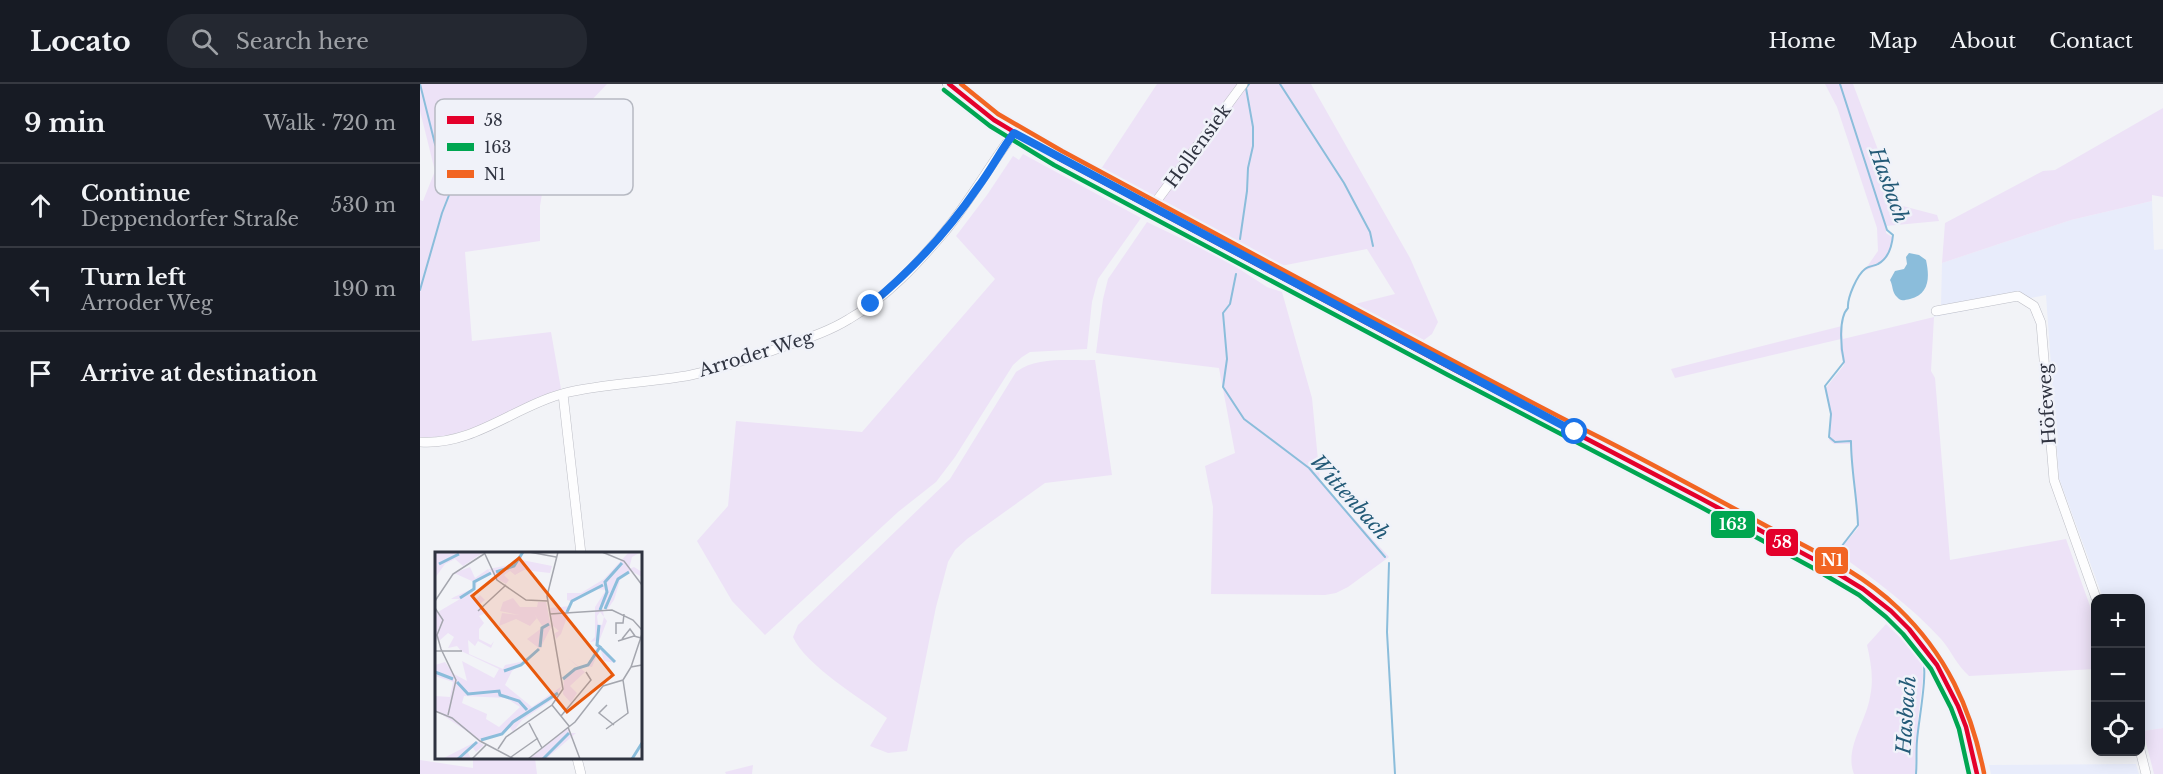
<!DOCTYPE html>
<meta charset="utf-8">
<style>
body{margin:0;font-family:"Libre Baskerville",serif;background:#242831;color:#f1f3f6}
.controls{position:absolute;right:18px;bottom:18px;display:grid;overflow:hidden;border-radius:12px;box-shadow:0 3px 15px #0003}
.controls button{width:54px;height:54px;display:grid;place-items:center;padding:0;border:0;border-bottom:2px solid #363941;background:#171b24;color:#f1f3f6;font:30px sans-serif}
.stop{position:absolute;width:18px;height:18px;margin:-14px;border:4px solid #1a73e8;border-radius:50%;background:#fff}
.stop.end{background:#1a73e8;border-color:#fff;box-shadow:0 2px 6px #0008}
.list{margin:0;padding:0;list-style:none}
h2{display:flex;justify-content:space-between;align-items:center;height:78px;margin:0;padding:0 24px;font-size:26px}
h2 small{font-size:20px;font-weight:400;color:#9ea1a6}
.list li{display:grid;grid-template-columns:39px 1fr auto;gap:18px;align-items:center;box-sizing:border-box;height:84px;padding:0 24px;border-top:2px solid #363941}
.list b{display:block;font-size:22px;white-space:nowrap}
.list p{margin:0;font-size:20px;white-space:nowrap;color:#9ea1a6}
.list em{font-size:20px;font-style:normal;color:#9ea1a6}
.icon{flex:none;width:33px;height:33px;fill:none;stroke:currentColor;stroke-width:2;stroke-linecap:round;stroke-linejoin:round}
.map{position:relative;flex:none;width:1743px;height:690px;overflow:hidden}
header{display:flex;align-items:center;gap:36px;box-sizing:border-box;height:84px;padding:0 30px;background:#171b24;border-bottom:2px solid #363941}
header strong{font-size:28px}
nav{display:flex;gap:33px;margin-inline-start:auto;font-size:21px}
.search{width:420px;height:54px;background:#242831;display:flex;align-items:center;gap:15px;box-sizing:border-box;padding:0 21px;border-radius:24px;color:#9ea1a6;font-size:22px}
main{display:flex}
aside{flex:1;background:#171b24}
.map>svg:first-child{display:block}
.built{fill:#e8ecfb}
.green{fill:#ede2f7}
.water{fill:#8bbddb}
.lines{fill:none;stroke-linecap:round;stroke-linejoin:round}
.stream{stroke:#8bbddb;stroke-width:2}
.minor-casing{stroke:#bdbec6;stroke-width:10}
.tertiary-casing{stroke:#bdbec6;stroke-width:14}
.minor{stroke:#fdfdfe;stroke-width:9}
.tertiary{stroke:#fdfdfe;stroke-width:12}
.bus-1-casing{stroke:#f0f2f9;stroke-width:9}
.bus-2-casing{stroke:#f0f2f9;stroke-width:9}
.bus-3-casing{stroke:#f0f2f9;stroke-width:9}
.bus-1{stroke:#e4002b;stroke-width:4.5}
.bus-2{stroke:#00a651;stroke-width:4.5}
.bus-3{stroke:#f26522;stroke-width:4.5}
.route{stroke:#1a73e8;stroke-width:8}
.labels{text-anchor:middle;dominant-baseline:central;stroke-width:5;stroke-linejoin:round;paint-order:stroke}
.street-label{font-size:18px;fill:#2f3340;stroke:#f0f2f9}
.water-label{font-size:20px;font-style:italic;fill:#235a77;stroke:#f0f2f9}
.inset-river{fill:none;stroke:#8bbddb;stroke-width:3}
.inset-road{fill:none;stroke:#a4a6ae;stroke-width:1.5}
.view{fill:#e8590c;fill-opacity:0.15;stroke:#e8590c;stroke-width:3}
.inset-edge{fill:none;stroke:#2f3340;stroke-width:3}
.key{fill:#f0f2f9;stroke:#b6b9c2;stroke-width:1.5}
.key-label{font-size:16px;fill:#2f3340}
.line-badge{stroke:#f0f2f9;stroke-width:2}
.badge-label{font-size:16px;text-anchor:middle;font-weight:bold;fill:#fff}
</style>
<header>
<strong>Locato</strong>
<div class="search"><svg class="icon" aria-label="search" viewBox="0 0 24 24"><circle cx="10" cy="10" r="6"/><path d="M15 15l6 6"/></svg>Search here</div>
<nav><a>Home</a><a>Map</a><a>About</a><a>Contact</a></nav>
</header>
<main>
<aside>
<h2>9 min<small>Walk · 720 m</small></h2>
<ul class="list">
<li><svg class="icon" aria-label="ahead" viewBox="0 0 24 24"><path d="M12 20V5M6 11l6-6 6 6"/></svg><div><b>Continue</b><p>Deppendorfer Straße</p></div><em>530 m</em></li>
<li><svg class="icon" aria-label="left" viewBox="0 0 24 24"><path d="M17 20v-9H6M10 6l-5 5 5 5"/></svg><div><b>Turn left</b><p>Arroder Weg</p></div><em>190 m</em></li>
<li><svg class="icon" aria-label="arrive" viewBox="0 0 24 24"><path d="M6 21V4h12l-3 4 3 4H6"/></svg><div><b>Arrive at destination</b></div></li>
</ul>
</aside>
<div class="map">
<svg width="1743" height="690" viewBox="0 0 1743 690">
<rect width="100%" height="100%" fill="#f2f3f7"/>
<!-- built -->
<path class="built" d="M1732 117 1734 166 1743 165V644L1723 647 1721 637 1720 514H1683L1639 394 1626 211 1514 233V223L1521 221 1522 179 1651 136Z
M1716 680 1719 690H1571L1569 681Z"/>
<!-- green -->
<path class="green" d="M0 0H187L149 40 129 68 120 122V157L45 168 52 257 131 248 141 305C96 322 49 356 0 353V116L3 117 15 87 0 27Z
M737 0H820L734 115 681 85Z
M826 0H891L990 174 1018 238 1012 250 1004 256 935 220 975 210 947 165 861 182 739 118Z
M1405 0H1433L1479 121 1517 131 1519 137 1466 142V149L1472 153C1472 175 1463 180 1444 187L1458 167 1457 144 1417 23Z
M1743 24V113L1732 111V117L1651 136 1522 179 1525 139 1623 87 1635 86Z
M603 70 721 134 678 195 672 218 667 265 610 268 602 273 593 281 535 373 516 398 478 428 345 551 312 517 277 457 308 422 316 337 442 348 575 195 536 152 567 111 593 72 599 76Z
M727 138 804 175 847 203 862 208 892 314 900 397 969 473 928 503 916 509 905 511 791 510 793 423 785 382 815 369 799 284 676 269 683 215 688 195Z
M1514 233 1511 287 1515 294 1530 476 1646 455 1675 536V585L1549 592C1536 580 1532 568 1521 555 1491 522 1454 495 1417 469L1438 444 1431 360H1414L1409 356 1411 333 1405 305 1424 281 1420 266 1421 255 1255 294 1251 285 1422 242 1423 255Z
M675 276 692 391 625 399 547 455 535 466 528 478 516 523 487 667 468 669 450 662 467 634C442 615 385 581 373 553L378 541 530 395 596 288C617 272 650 277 675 276Z
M1466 540 1496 568 1502 577 1503 593 1498 635 1499 648 1496 658 1495 690H1434C1424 665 1446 638 1450 613 1454 595 1451 579 1447 561Z
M1743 644V690H1734L1723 647Z
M53 674H115L117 690H0V676L53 684Z
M333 681 332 690H306L305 688Z"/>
<!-- water -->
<path class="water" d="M1489 169 1499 171 1506 176C1510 194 1509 210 1490 215 1484 216 1481 218 1477 213 1472 209 1473 201 1470 196L1475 187 1484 185 1487 180 1486 173Z"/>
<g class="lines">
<!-- stream -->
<path class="stream" d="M860 0 924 99 950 148 953 162
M820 155 827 107 828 84 833 62V43L826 4 829 0
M816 190 810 220 803 229 807 275 803 303 824 335 889 384 965 473
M0 206 22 129 35 96 34 87 19 69 15 60 0 0
M969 479 967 548 975 690
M1412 479 1418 467 1438 441C1437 413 1431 385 1431 357L1415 358 1409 353 1411 330 1405 302 1424 278C1421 265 1418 234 1428 224 1427 214 1437 191 1445 185 1448 182 1455 182 1458 180 1469 174 1472 162 1473 151L1467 146 1420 0
M1436 507 1497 564C1499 567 1501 569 1502 572 1509 587 1498 639 1497 657 1496 668 1497 679 1496 690"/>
<defs>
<path id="minor" d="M732 123 823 0
M1516 227 1598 212 1614 222 1621 239 1634 396 1676 514
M143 310 161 470
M0 358C53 362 95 322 145 309 186 299 229 299 271 291 302 284 332 274 362 263 385 255 408 248 429 235 466 214 499 178 526 146 551 115 570 81 594 49
M1720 666 1726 690
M157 674 161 690"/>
<path id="tertiary" d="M529 0 574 36 638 74C813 167 987 262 1163 353 1226 385 1288 418 1350 452 1391 474 1436 495 1471 527 1521 573 1546 624 1557 690"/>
</defs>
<!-- minor casing -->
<use href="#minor" class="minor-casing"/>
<!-- tertiary casing -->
<use href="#tertiary" class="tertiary-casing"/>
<!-- minor -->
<use href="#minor" class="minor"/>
<!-- tertiary -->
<use href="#tertiary" class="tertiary"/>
<defs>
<path id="bus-1" d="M529 0 574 36 638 74 1031 284 1280 414 1397 477 1443 505 1471 527 1489 545 1517 581 1538 622 1546 643 1557 690"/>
<path id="bus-2" d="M524 6 570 42 634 81 1028 291 1277 421 1393 484 1439 511 1466 533 1483 550 1511 585 1531 624 1539 645 1549 690"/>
<path id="bus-3" d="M541 0 578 30 642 67C817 161 992 257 1169 348 1231 379 1291 412 1352 445 1396 468 1442 489 1478 524 1526 570 1551 624 1564 689"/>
</defs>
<!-- bus-1 casing -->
<use href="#bus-1" class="bus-1-casing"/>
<!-- bus-2 casing -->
<use href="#bus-2" class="bus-2-casing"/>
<!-- bus-3 casing -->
<use href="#bus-3" class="bus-3-casing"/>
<!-- bus-1 -->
<use href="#bus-1" class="bus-1"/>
<!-- bus-2 -->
<use href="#bus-2" class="bus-2"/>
<!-- bus-3 -->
<use href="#bus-3" class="bus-3"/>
</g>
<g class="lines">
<!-- route -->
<path class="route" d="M451 220C492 186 528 147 558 103 571 86 581 66 594 49L1155 348"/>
</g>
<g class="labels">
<!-- street labels -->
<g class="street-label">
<text transform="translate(778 62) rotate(-54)">Hollensiek</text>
<text transform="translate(336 270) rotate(-17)">Arroder Weg</text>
<text transform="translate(1627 320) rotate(-94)">Höfeweg</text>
</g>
<!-- water labels -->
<g class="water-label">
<text transform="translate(1469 101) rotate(70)">Hasbach</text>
<text transform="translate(930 413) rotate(48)">Wittenbach</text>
<text transform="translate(1486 631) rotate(-86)">Hasbach</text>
</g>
</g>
<!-- overview -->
<g transform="translate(15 468)">
<rect width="207" height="207" fill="#f2f3f7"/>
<path d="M4 0H49L28 14 20 7 10 12 0 26V2ZM87 0V8L117 14 115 21 89 18 80 23 75 19 69 23 74 28 71 32 61 26 54 17 79 12ZM194 0H206L197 5 194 17 199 15 207 20V25L196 19 186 25 179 48 172 58 167 53 169 65 165 60 162 64 163 72 167 73 169 65 172 69 163 92 181 111 169 109 165 96 157 115 152 114 161 96V89L155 90 160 85V55L171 38 161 37 139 50 132 48V41H146L169 27ZM35 15 40 26 53 17 56 21 42 28 41 36 37 39 41 47 45 43 50 48 42 54 53 60 44 64 49 71 44 77V87L56 93 59 89 56 96 43 89 40 94 33 88 34 102 68 117 70 113 90 109 77 119 70 133 97 155 127 134 120 146 87 168 78 180 74 174 64 184 45 188 0 158V144L15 145 18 130 0 124V113L10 110 19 122 32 129 27 109 59 126 64 117 26 99 22 94 13 96 19 85 13 81 4 89 0 86V56L3 60 25 47H16L19 45 39 36V30L19 21ZM29 144 71 146 85 155 64 175 51 167 52 162 27 151ZM78 46 85 55H102L103 50H111L116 75 105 97 92 87 108 75 99 62 102 66 95 74 81 67 64 74 67 61 84 63 65 59 68 50ZM136 54 126 82 121 87 120 81 124 79 118 74 115 56ZM132 105 150 120 135 134 142 141 136 151 128 142 129 127 143 115ZM133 176 135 181H141L111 207H94ZM42 189 49 193 41 200 38 196 32 198 36 207H7Z" fill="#ede2f7" fill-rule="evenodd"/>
<path class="inset-river" d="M4 12 24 2M61 20 79 14 88 0M25 46 39 37V30L56 21M170 57 183 27 194 20M165 58 172 40 170 30 187 11M132 60 137 49 168 33M105 95 107 76 114 72M166 96 180 110M69 119 86 113 104 97M0 120 18 127M128 127 140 117 153 113 165 95 162 93 164 73M22 130 33 142 64 139 65 143 84 149 92 158M46 188 67 182 78 170 123 141M23 207 42 190M108 207 134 181M197 207 207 191"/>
<path class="inset-road" d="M49 0 62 28 91 48 113 49M94 0 121 5M167 0 189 9 207 33M0 49 18 22 49 2M0 56 8 68 2 83 6 97 21 128 13 163M43 59 71 33M115 62 177 58 198 68 207 78M181 82V71H188L189 62M187 87 195 77 200 84M183 89 199 84 206 86M0 99H27M196 115 207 82M117 153 134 174M172 153 164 161 179 173M0 159 17 166 45 189 79 207M126 164 156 128 151 120M94 171 107 196M133 175 145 207M171 177 193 161 188 128M63 197 71 185 117 153 128 137 112 44 123 0M76 205 103 186M37 207 51 193M93 207 140 170 168 134 188 128 196 115 207 113"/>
<path class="view" d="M84 6 178 123 132 160 37 44Z"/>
<rect width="207" height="207" class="inset-edge"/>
</g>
<!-- legend -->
<rect x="15" y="15" width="198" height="96" rx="9" class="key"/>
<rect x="27" y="32" width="27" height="8" fill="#e4002b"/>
<rect x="27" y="59" width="27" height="8" fill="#00a651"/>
<rect x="27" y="86" width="27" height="8" fill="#f26522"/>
<g class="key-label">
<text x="64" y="42">58</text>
<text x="64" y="69">163</text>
<text x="64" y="96">N1</text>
</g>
<g class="line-badge">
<rect x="1290" y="426" width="46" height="29" rx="6" fill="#00a651"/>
<rect x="1345" y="444" width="34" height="29" rx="6" fill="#e4002b"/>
<rect x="1394" y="462" width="35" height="29" rx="6" fill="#f26522"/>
</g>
<g class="badge-label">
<text x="1313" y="446">163</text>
<text x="1362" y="464">58</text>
<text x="1412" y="482">N1</text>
</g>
</svg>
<div class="controls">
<button>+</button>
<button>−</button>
<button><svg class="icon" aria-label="locate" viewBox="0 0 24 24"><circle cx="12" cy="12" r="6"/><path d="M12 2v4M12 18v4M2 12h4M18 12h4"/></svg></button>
</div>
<div class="stop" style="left:1155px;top:348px"></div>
<div class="stop end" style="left:451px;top:220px"></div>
</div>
</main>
